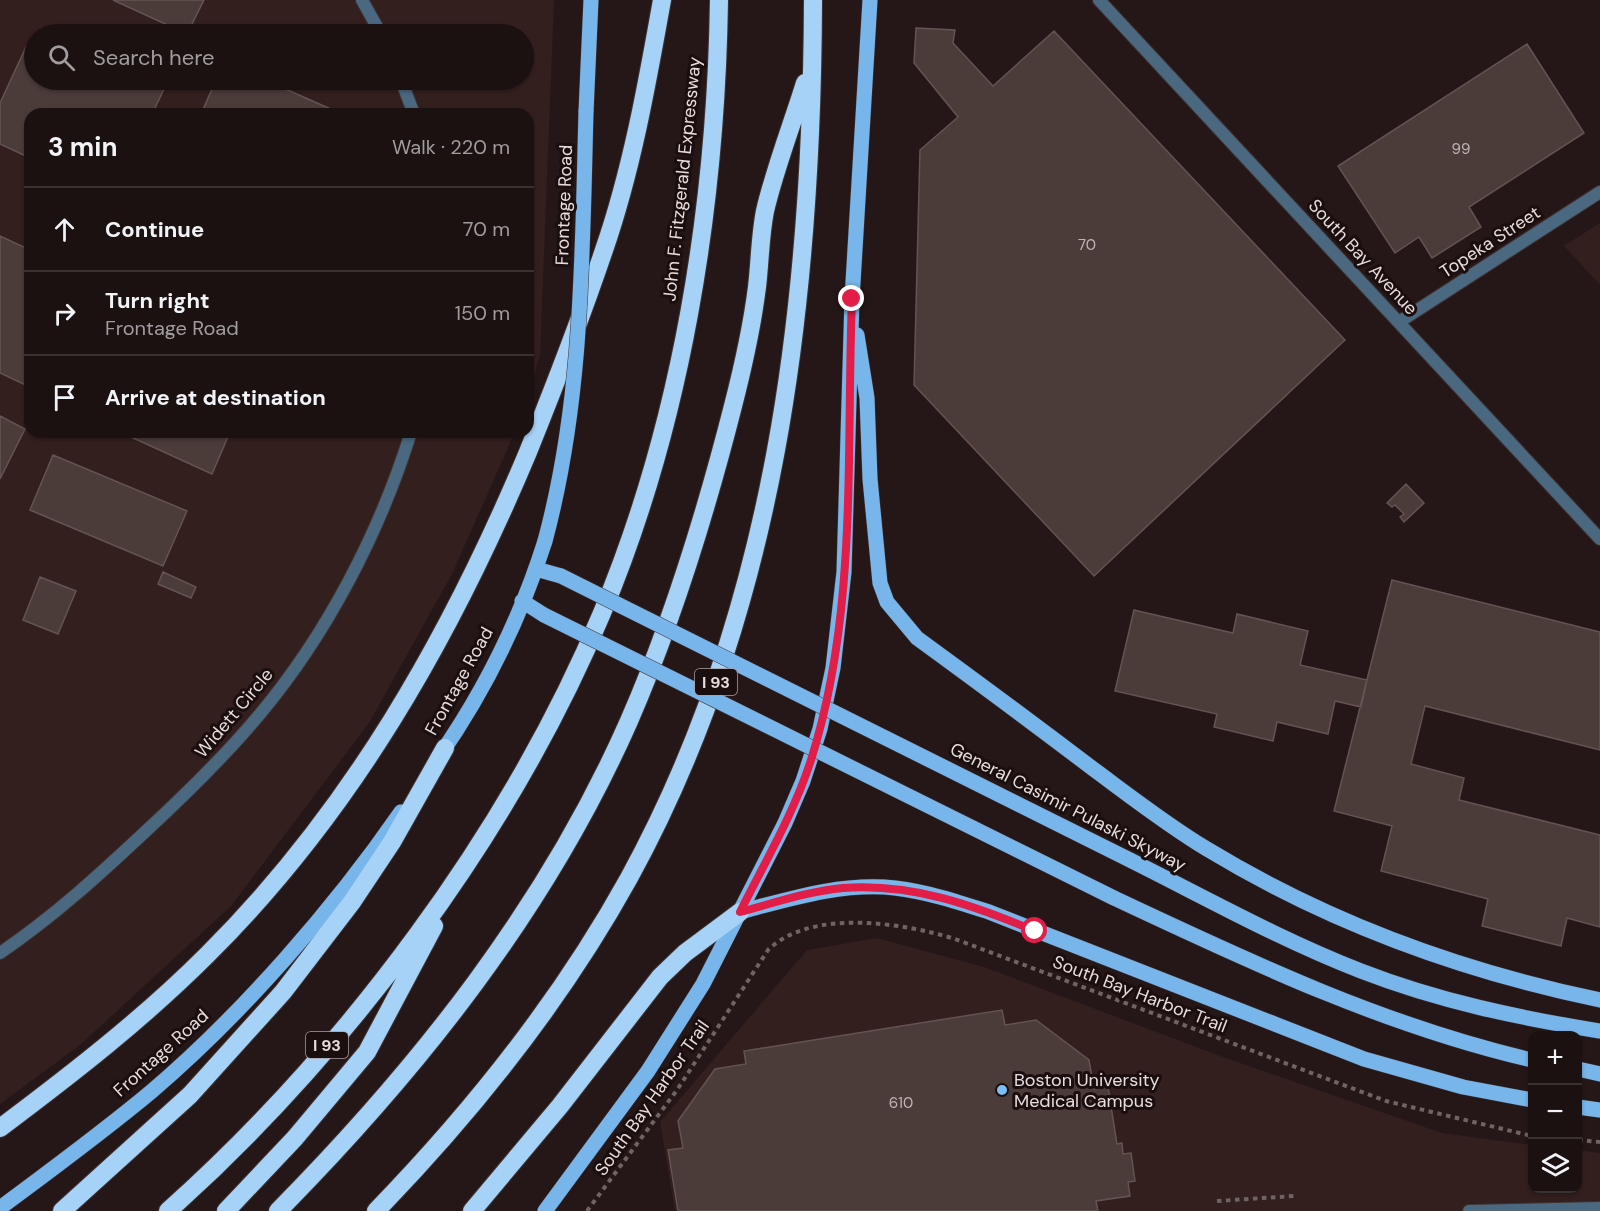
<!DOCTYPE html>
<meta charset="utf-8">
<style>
body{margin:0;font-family:"DM Sans",sans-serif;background:#291f1f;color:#f1f3f6}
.controls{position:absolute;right:18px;bottom:18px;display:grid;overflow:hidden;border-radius:12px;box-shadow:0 2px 4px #0004}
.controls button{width:54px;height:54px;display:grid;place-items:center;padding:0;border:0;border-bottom:2px solid #3a3131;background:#1c1111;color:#f1f3f6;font:30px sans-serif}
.stop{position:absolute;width:18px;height:18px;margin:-14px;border:4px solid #e11d48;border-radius:50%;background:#fff}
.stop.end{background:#e11d48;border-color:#fff;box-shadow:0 2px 6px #0008}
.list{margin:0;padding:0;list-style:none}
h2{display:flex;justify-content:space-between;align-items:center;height:78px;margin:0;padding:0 24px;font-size:26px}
h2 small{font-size:20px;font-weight:400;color:#a09d9f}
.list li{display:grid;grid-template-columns:39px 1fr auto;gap:18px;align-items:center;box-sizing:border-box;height:84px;padding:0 24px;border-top:2px solid #3a3131}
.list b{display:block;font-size:22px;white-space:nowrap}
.list p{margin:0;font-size:20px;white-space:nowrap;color:#a09d9f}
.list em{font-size:20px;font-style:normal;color:#a09d9f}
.icon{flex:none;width:33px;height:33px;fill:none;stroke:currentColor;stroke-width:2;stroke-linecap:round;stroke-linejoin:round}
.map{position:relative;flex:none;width:1600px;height:1211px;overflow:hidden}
.search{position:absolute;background:#1c1111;box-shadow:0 2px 4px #0004;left:24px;top:24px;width:510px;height:66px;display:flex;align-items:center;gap:15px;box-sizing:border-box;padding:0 21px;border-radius:33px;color:#a09d9f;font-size:22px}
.panel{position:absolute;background:#1c1111;box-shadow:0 2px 4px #0004;left:24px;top:108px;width:510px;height:330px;border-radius:18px}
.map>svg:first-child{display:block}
.built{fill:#331f1e;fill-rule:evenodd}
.building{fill:#4b3c3a;stroke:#645352;stroke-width:1.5}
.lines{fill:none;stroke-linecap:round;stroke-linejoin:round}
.minor-casing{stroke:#403333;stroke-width:14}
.primary-casing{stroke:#403333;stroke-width:16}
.motorway-casing{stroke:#403333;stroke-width:20}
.path{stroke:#706463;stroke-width:4;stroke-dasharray:4.5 4.5;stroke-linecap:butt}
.minor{stroke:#4b6881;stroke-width:12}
.primary{stroke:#78b5ea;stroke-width:15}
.motorway{stroke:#a7d2f8;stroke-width:18}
.primary-bridge-casing{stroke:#403333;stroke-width:16;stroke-linecap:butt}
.primary-bridge{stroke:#78b5ea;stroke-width:15}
.route{stroke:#e11d48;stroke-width:8}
.poi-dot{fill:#7bbef8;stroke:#1b0e0e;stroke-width:2}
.labels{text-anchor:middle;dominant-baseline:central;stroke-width:6;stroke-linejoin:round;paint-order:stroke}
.number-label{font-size:15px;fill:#c0b5b4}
.shield{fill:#1b0e0e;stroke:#aa9f9e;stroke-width:1.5}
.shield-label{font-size:16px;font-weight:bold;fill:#e7dddc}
.street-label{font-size:18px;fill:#e7dddc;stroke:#1b0e0e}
.poi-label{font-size:18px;fill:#e7dddc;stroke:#1b0e0e;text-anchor:start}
</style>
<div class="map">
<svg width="1600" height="1211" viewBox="0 0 1600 1211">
<rect width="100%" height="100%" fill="#251717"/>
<!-- built -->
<path class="built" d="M0 0H554L540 356 528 395V114H30V432H515L452 574 369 723 231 906 80 1045 0 1104ZM34 34H524V80H34Z
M1600 223V285L1564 246Z
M877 938 984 967 1223 1057 1442 1133 1532 1145V1188H1578V1150L1600 1153V1211H675L660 1122 807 950Z"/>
<!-- building -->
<path class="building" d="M113 0H204L187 34Z
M916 28 955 30 953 43 993 86 1054 31 1345 340 1094 576 914 385 920 150 958 117 914 63Z
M1527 44 1584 133 1469 207 1481 227 1432 258 1419 237 1395 253 1338 166Z
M26 47 34 50V80H96L115 89 119 80H159L167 83 152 114H30V158L0 144V103Z
M216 80H265L342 114H201Z
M0 236 30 250V387L0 373Z
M0 416 25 429 0 479Z
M120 432H230L212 474Z
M53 455 187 511 163 566 30 510Z
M1406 484 1424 503 1404 522 1400 517 1404 514 1395 505 1392 507 1387 503Z
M163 572 196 587 191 598 158 584Z
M40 577 76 591 58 634 23 620Z
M1392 580 1600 632V750L1425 706 1411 764 1464 778 1459 800 1600 835V927L1567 918 1561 946 1482 926 1488 899 1381 871 1392 826 1334 811Z
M1134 610 1233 633 1237 614 1308 631 1300 665 1367 680 1361 707 1335 701 1328 734 1277 722 1273 741 1214 727 1217 714 1115 691Z
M1002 1010 1005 1025 1036 1020 1089 1060 1094 1089 1108 1087 1117 1144 1122 1143 1123 1154 1131 1153 1135 1181 1128 1182 1130 1196 1096 1201 1098 1211H678L668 1150 683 1148 678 1121 715 1069 746 1064 744 1051Z"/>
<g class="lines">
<defs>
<path id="minor" d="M362 0 381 34
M1099 0 1600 539
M401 80 414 114
M1399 322 1600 192
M0 953C53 917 99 875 146 831 186 794 225 756 260 714 327 634 380 532 411 432
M1469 1211 1600 1208"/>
<path id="primary" d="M586 112 591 0
M857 335 867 398 870 479 880 583 887 602 917 638C976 681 1034 724 1092 768 1130 796 1167 825 1207 849 1329 923 1461 971 1600 1000
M536 569 561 576
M522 601 544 615
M438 758C484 692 521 617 545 541
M1130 860C1206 898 1281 940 1361 971 1438 1001 1519 1018 1600 1031
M1114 898C1250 962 1385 1026 1532 1060
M740 912C789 899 843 882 895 888 928 892 958 902 989 912L1364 1059 1463 1087 1532 1100
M1578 1069 1600 1074
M1578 1107 1600 1110
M0 1208C51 1170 103 1132 152 1091 241 1015 334 909 401 812
M545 1211 648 1071 703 984 785 823 803 781 820 729 833 668 844 572 852 299 870 0"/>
<path id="motorway" d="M0 1128C72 1074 143 1019 207 955 351 812 450 638 528 452 555 385 581 318 604 250 632 169 647 84 662 0
M62 1211 190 1095 283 992 352 902 392 842 445 748
M168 1211C346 1052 510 833 602 613 682 422 716 206 719 0
M226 1211 295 1138 367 1052 434 926
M278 1211C420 1067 547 907 629 721 673 620 706 512 733 406 743 367 752 327 757 287 760 262 760 236 765 211 775 168 792 125 805 83
M376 1211C474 1110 561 1001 629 878 776 610 812 301 813 0
M472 1211 560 1106 660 977 685 953 740 912"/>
</defs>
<!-- minor casing -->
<use href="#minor" class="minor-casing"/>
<!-- primary casing -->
<use href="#primary" class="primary-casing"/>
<!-- motorway casing -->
<use href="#motorway" class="motorway-casing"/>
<!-- path -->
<path class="path" d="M1578 1140 1600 1142
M1217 1201 1294 1196
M587 1211 677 1090 768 950C811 908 904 923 955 939L1386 1101 1532 1136"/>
<!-- minor -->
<use href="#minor" class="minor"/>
<!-- primary -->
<use href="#primary" class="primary"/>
<!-- motorway -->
<use href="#motorway" class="motorway"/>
<defs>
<path id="primary-bridge" d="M545 541C583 400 582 257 586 112
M561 576 1130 860
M544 615 1114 898"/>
</defs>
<!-- primary-bridge casing -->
<use href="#primary-bridge" class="primary-bridge-casing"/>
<!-- primary-bridge -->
<use href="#primary-bridge" class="primary-bridge"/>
</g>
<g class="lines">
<!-- route -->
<path class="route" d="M852 299C846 452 858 612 811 760 794 813 765 862 740 912 774 903 809 891 843 888 912 883 973 905 1035 931"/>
</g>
<!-- markers -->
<circle class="poi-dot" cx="1002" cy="1090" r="6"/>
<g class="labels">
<!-- number labels -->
<g class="number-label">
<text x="1461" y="149">99</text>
<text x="1087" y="245">70</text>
<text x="901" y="1103">610</text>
</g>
<!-- shield labels -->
<g class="shield">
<rect x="695" y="669" width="42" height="26" rx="4.5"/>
<rect x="306" y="1032" width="42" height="26" rx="4.5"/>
</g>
<g class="shield-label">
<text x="716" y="682">I 93</text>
<text x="327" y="1045">I 93</text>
</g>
<!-- street labels -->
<g class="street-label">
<text transform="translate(682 179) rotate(-84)">John F. Fitzgerald Expressway</text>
<text transform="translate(564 205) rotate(-88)">Frontage Road</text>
<text transform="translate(1490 242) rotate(-33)">Topeka Street</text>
<text transform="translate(1363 257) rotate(47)">South Bay Avenue</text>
<text transform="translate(459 681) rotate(-61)">Frontage Road</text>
<text transform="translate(234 713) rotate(-50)">Widett Circle</text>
<text transform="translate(1068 807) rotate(27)">General Casimir Pulaski Skyway</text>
<text transform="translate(1140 994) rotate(21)">South Bay Harbor Trail</text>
<text transform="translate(161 1053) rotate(-42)">Frontage Road</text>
<text transform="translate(652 1098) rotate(-55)">South Bay Harbor Trail</text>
</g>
<!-- poi labels -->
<g class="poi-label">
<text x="1014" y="1080">Boston University<tspan x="1014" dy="21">Medical Campus</tspan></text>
</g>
</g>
</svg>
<div class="controls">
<button>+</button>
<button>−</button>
<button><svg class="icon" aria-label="layers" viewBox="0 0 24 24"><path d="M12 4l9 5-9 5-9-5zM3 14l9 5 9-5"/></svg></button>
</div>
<div class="stop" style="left:1035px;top:931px"></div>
<div class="stop end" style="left:852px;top:299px"></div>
<div class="search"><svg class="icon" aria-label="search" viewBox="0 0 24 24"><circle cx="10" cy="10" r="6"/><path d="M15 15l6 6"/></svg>Search here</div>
<section class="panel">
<h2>3 min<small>Walk · 220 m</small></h2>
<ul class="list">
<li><svg class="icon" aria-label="ahead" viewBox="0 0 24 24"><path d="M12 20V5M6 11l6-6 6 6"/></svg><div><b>Continue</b></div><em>70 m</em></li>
<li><svg class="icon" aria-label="right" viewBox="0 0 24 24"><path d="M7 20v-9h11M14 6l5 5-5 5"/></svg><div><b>Turn right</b><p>Frontage Road</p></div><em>150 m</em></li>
<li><svg class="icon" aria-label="arrive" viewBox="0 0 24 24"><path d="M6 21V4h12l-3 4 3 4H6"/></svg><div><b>Arrive at destination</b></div></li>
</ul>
</section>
</div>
